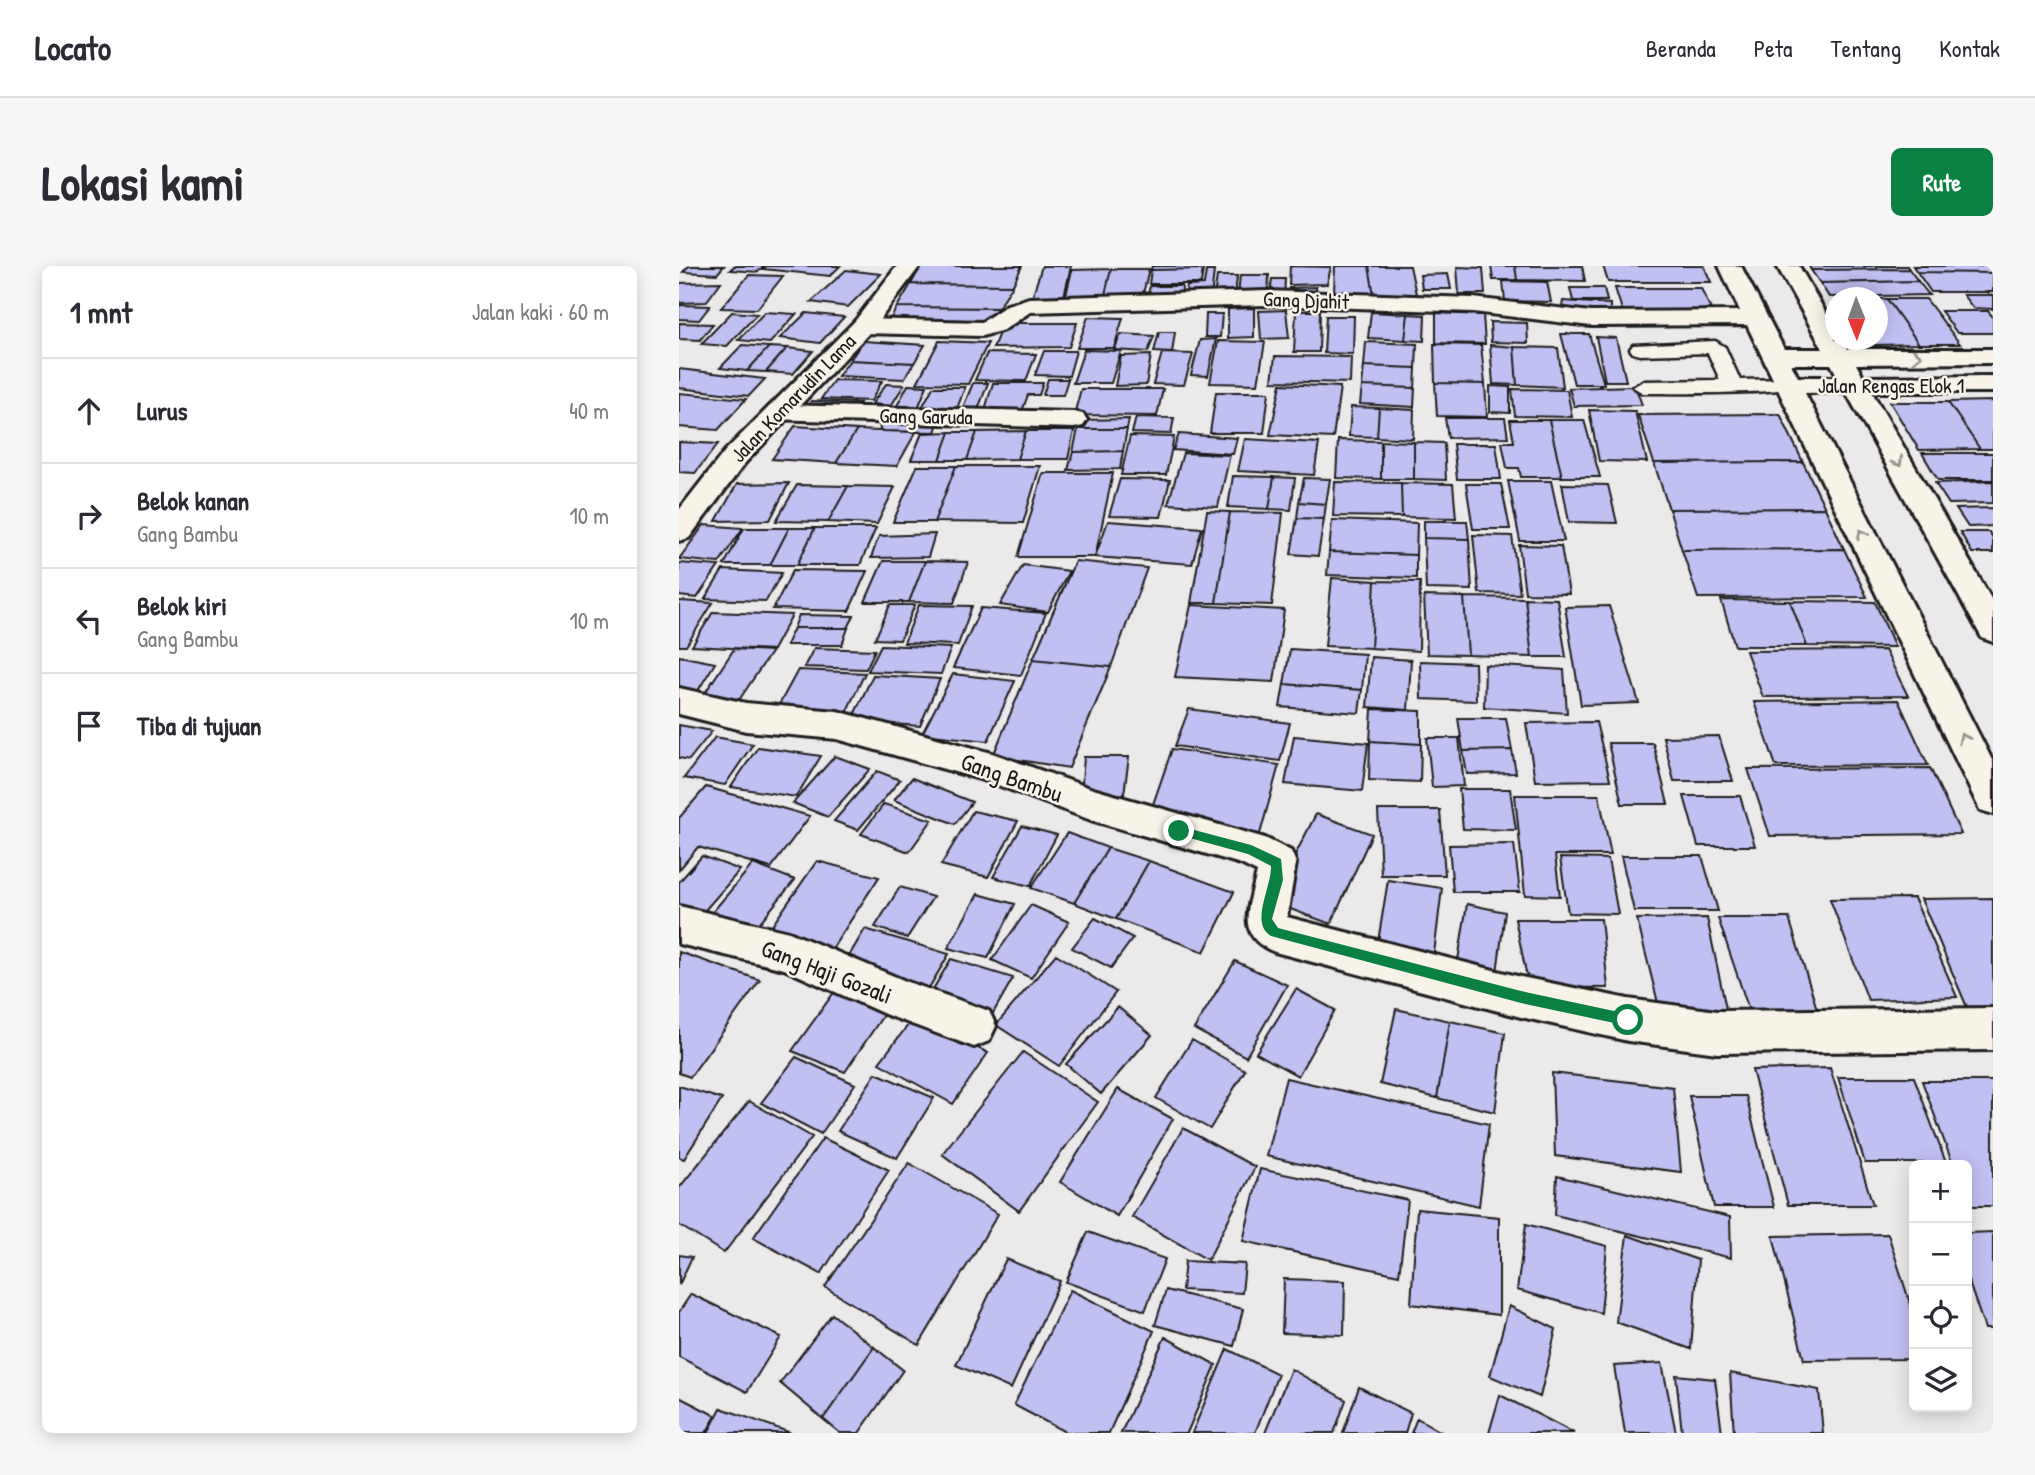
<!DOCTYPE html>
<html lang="id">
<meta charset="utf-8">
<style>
body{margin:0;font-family:"Patrick Hand",sans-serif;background:#f7f7f7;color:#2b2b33}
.controls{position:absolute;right:21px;bottom:21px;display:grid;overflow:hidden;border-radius:10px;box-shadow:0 4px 18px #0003}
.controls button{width:63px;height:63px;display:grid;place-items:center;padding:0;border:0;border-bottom:2px solid #e1e1e2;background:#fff;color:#2b2b33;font:35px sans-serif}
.compass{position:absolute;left:1146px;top:21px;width:63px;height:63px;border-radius:50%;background:#fff;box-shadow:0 4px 18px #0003;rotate:179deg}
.stop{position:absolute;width:21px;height:21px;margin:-16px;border:5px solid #0b8043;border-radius:50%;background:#fff}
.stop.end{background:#0b8043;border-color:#fff;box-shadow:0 2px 7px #0008}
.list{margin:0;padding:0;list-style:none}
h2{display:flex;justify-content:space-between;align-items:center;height:91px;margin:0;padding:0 28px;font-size:30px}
h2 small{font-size:23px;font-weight:400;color:#7c7c81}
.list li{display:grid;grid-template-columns:46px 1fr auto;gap:21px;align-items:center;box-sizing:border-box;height:105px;padding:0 28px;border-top:2px solid #e1e1e2}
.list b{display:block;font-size:26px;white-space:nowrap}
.list p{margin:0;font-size:23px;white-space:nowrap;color:#7c7c81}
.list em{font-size:23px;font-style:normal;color:#7c7c81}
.icon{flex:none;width:38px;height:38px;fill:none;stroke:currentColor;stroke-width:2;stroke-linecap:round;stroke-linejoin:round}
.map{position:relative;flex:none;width:1314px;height:1167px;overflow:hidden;border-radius:10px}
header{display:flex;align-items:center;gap:42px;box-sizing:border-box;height:98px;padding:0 35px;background:#fff;border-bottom:2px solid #e1e1e2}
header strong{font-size:33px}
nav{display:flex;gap:38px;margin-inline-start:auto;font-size:24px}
.intro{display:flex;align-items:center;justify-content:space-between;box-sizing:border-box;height:168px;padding:0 42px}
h1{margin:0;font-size:49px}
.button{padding:18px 32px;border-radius:10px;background:#0b8043;color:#fff;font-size:24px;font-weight:700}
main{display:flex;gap:42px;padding:0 42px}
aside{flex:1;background:#fff;border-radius:10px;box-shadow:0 4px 18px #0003}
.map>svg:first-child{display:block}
.building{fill:#c1c0f2;stroke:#1c1c1c;stroke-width:2}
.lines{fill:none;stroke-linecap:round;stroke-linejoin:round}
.lane-casing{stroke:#1c1c1c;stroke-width:5}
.street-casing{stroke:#1c1c1c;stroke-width:6}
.secondary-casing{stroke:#1c1c1c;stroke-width:6}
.lane{fill:#f7f3e8;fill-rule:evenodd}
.street{fill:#f7f3e8;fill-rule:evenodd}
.secondary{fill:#f7f3e8;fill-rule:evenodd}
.oneway{stroke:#94928c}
.route{fill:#0b8043}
.labels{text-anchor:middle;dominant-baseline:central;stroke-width:5;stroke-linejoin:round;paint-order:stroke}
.far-street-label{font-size:21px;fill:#1c1c1c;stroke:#f7f3e8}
.street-label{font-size:24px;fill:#1c1c1c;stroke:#f7f3e8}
</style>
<header>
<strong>Locato</strong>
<nav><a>Beranda</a><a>Peta</a><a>Tentang</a><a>Kontak</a></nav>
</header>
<div class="intro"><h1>Lokasi kami</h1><a class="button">Rute</a></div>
<main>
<aside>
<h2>1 mnt<small>Jalan kaki · 60 m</small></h2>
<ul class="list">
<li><svg class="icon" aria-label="ahead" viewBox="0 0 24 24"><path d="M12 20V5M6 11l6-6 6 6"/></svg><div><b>Lurus</b></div><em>40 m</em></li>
<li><svg class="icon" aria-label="right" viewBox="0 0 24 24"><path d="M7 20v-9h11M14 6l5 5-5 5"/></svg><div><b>Belok kanan</b><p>Gang Bambu</p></div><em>10 m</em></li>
<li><svg class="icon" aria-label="left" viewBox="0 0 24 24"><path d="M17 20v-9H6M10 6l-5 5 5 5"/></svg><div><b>Belok kiri</b><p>Gang Bambu</p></div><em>10 m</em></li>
<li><svg class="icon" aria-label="arrive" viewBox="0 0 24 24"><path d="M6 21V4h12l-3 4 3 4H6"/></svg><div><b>Tiba di tujuan</b></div></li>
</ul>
</aside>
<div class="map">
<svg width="1314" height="1167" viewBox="0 0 1314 1167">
<rect width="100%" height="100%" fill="#ece9ea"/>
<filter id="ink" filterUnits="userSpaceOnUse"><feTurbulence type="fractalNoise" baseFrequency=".0143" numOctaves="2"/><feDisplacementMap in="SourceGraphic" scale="14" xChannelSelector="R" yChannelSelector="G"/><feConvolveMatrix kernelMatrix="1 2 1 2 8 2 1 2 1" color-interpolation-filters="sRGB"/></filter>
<g filter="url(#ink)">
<!-- building -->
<path class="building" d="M10 0H45L38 8 4 6Z
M55 0H85L79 6 51 4Z
M87 0H161L151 10 84 3Z
M242 0H343L334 19 232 18Z
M363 0H392L384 35H352Z
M473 0H525L524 3 472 4Z
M611 0 652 1 648 18 610 19Z
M656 0H690L695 29 655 28Z
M690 0H731L737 28 695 29Z
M812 0H836L838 14H814Z
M836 0H903L906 15 838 14Z
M924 0H1025L1032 16H929Z
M1130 0H1228L1230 3 1132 4Z
M1234 0H1314V7L1238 6Z
M778 1 804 2 806 28H780Z
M432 3H470L463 32 425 33Z
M432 3 425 33H386L393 4Z
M524 3 522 18H470L472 4Z
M1230 3 1239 15 1141 17 1132 4Z
M167 4 202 8 169 41 132 36Z
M527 5H535L532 31H506L508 20 525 19Z
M1238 6 1314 7V26H1252Z
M769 8 772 23H743L741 9Z
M70 9 104 10 78 43 42 42Z
M561 9H590L589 29H559Z
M538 10H558L556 30 535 31Z
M593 13H606L605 30H591Z
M824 15 868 16 872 36 826 35Z
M1239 15 1250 29 1150 31 1141 17Z
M42 16 27 36 0 37V17Z
M232 18 334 19 319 42 218 41Z
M471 20H503L502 32H468Z
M637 21 638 30 610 31V22Z
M891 22H925L928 35H894Z
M936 22H1022L1035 50H945Z
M1284 29H1314V43L1294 42Z
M1198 33H1208L1240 78 1195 79 1192 74H1198Z
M1208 33H1247L1281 78H1240Z
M884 35 931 38V47L882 45Z
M0 39 31 40 20 54 0 53Z
M218 41 319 42 311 59H208Z
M575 42V71L549 72V43Z
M607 44 610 72 582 73 580 45Z
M617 45H641L640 86H615Z
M1262 45H1309L1314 51V67H1278Z
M53 46 78 48 48 80 22 78Z
M86 46 117 48 91 77 59 74Z
M692 46 729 48 726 74 689 72Z
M127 47 165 51 141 77 101 72Z
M757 47 804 49 806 78 757 77Z
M527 48H543L541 71H526Z
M729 48 746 49 745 75 726 74Z
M647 50H675L674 88 645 87Z
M409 51 444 52 435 82H398Z
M811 56 848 57 849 77 812 76Z
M0 57 34 58 21 74 0 73Z
M324 57H398L390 81 314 82Z
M480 66H496L493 87 475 86Z
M442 68 475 70 469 86 435 84Z
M882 68H910L925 118H895Z
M917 71 937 72 947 115H926Z
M537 73 529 110 512 109 521 74Z
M184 75 246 79 235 97 171 94Z
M260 75 309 77 289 118 238 117Z
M539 75 586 76 579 118 531 117Z
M687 76 738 78 737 102 685 100Z
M755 78 802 79 806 118 756 117Z
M63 79 90 81 68 105 41 102Z
M811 79 835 81 838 119 814 118Z
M90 81 108 82 87 106 68 105Z
M835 81 879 82 884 121 838 119Z
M108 82 134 85 114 108 87 106Z
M405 84 442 85 432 117H394Z
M365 85H397L390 110 356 109Z
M308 87 357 88 347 115 296 114Z
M483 87 514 88 505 119 474 118Z
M472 89 467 119 436 120 442 90Z
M596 90 672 91 671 117 593 115Z
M171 94 235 97 225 113 159 110Z
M685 100 737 102 736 122 683 120Z
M0 103 86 113 70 130 0 122Z
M369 113H389L384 129H364Z
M155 114 203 115 192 135 142 133Z
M294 117H309L298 146H282Z
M314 117H364L360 129H349L342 148 305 147Z
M756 117 806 118 808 151 758 150Z
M207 118 225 119 212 140 193 138Z
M602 118 661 121 654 172 591 169Z
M229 119 248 120 237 147H214Z
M683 120 736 122 735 141 681 138Z
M811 120 831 121V147L811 146Z
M956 120 963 139 895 140 890 122Z
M254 121H286L276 148 240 147Z
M402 123H484L478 150 395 149Z
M833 123 888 124 893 151 836 150Z
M537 126H590L585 167H531Z
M0 127 67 133 39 164 0 161Z
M132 135 181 137 178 144 127 145Z
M1314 135V183H1301L1269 136Z
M1211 136H1269L1301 183 1240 184Z
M672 141 700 142 698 171 670 170Z
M700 142 735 144 734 173 698 171Z
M910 144 956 145 968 196 920 195Z
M1101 148 1124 196 975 197 959 149Z
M457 151 495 152 492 168 453 167Z
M766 152H826L829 171 769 172Z
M450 153 448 163H399L401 154Z
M200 154 260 155 256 166 201 165Z
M831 154H870L883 211H842L840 202H828L823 176H835Z
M870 154H905L921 211H883Z
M116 160 178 164 157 197 93 193Z
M399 163H448L444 185 394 186Z
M178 164 201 165 237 166 218 200 157 197Z
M347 165H395L389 193H338Z
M347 165 338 193 288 194 298 166Z
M271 166H298L288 194H261Z
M271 166 261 194H232L243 167Z
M500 168 558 172 554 188 494 184Z
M451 170 495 171 487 209H442Z
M566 173 640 177 635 209 559 205Z
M659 174 702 175V213L657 212Z
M702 175 735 176V213H702Z
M0 176 39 178 16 207 0 206Z
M735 176 765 177 767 214 735 213Z
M774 178H817L822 213H778Z
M444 185 441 203 389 204 394 186Z
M504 187 551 189 539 241 489 238Z
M1243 187H1314V214H1259Z
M1124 196 1146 242 990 243 975 197Z
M238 200H277L255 256H214Z
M277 200H361L344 257 255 256Z
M364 207H434L416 291H339Z
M554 210 595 211 590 243 549 241Z
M595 211 616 212 612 244 590 243Z
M625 212 651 213 647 238 620 236Z
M441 213 491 214 482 251 430 250Z
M829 215H872L885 275H841Z
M1314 215V237L1270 238 1256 217Z
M656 216 722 217 723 251 654 250Z
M110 217 91 254 37 255 58 218Z
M722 217 774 218 777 252 723 251Z
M787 218H822L831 263H794Z
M883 218 929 219 938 257 890 256Z
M118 219 169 220 149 256 97 255Z
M169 220 216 221 198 258 149 256Z
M620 236 647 238 645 253 618 252Z
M1146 242 1165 283 1003 284 990 243Z
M1314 242V260L1289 261 1277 243Z
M528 245 551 246 537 337H512Z
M551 246 604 247 593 339 537 337Z
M618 252 645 253 639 290 612 288Z
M653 254 738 257 737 289 650 286Z
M429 255 523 262 513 298 416 291Z
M745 255H788L790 273 745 272Z
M25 259 64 262 40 297 0 293Z
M65 262H110L91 299H45Z
M110 262H136L118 299H91Z
M136 262H197L181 299H118Z
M1281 266H1310L1314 273V287H1293Z
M256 268 249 291 192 292 200 270Z
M794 269 833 270 841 328 800 327Z
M745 272 790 273 793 324 747 323Z
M840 279 882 280 890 328 846 327Z
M1165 283 1188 331 1019 332 1003 284Z
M650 286 737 289V312L648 309Z
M204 295H246L230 336H186Z
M246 295 289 296 275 337 230 336Z
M396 295 468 302 432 401 354 393Z
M0 297 40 300 18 332 0 330Z
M344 299 390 305 369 346 321 339Z
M44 304 103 307 87 335 26 333Z
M114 304 188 305 170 345 94 343Z
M653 312 696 315 692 382 646 380Z
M696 315 741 316 740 385 692 382Z
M745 330 785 331 789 389 748 388Z
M785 331 846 332 853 391 789 389Z
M846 332 878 333 887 391H853Z
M1042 334 1111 335 1128 380H1056Z
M0 335 34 337 7 380H0Z
M1111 335 1196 336 1216 381 1128 380Z
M211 339H236L221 374 196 373Z
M240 339 293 340 279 379 225 377Z
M512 339 605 344 595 416 496 411Z
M930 340 960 437 902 439 886 341Z
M302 342 367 347 342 409 274 402Z
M34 346 113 349 94 384 13 380Z
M120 349 175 350 169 362H115Z
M115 362H169L163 379H107Z
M202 379 272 382 262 408 189 405Z
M135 382 196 384 187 403 125 401Z
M55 383 93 385 58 437 22 433Z
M611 383 686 388 683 424 605 418Z
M1206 384 1229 430 1084 431 1067 385Z
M0 390 36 397 17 428 0 425Z
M692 391 732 394 729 444 688 441Z
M354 393 432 401 390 502 314 490Z
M741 395 796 397 797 435 742 433Z
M806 399 885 404 888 447 805 441Z
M119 404 186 407 165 451 95 448Z
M274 408 336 415 309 475 243 468Z
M194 409 261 413 241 460 172 455Z
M605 418 683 424 680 447 601 441Z
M1219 434 1249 499 1097 500 1075 436Z
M510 443 611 457 601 495 496 480Z
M693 443 742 445V478L691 475Z
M779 452H827L833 484 784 485Z
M917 456 931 514 856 515 847 457Z
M0 459 33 465 10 494 0 492Z
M615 470 689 477 683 525 606 518Z
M1040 470 1054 515H995L984 471Z
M36 471 74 478 46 519 5 512Z
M748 472H780L785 520 753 521Z
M691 475 742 478 741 516 690 514Z
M929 477H974L989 538H943Z
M79 481 142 490 117 531 52 521Z
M493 483 600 499 581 568 470 550Z
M833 484 837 507 788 508 784 485Z
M156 490 191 503 149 551 114 537Z
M405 491H450L445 528 402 529Z
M1251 502 1282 568 1091 570 1069 503Z
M198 505 221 514 179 564 155 555Z
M233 512 293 536 276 558 215 534Z
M27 521 131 550 92 602 19 581 0 604V552Z
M780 523H831L837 564 784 563Z
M836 529H920L932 589H876L881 630 846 629Z
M1005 530H1061L1076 580H1019Z
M205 538 253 554 230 586 182 568Z
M699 544H761L766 609H702Z
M294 545 339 555 309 611 262 599Z
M637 548 693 568 652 658 592 636Z
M343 560 378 569 351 620 314 611Z
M388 567 429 582 395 637 352 622Z
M835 578 841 626H774L770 579Z
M429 582 470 595 437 653 395 637Z
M23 590 61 604 14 658 0 653V616Z
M942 590H1023L1039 645H955Z
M881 592 929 593 939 648 889 647Z
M138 595 200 611 151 686 88 667Z
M470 595 555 626 525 686 437 653Z
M74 598 116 614 67 673 25 656Z
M709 614 763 622 754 696 697 688Z
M221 621 254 631 228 672 196 661Z
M299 628 336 638 309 692 269 682Z
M1235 632 1278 731 1189 734 1151 633Z
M1314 632V752L1293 753 1242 633Z
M788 638 826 646 816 722 776 713Z
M352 639 390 656 352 712 313 694Z
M416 652 454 672 432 702 393 682Z
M1028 652 1050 757 983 753 958 653Z
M1039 652H1110L1141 753H1073Z
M836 653H922L929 722 850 721Z
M186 663 270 688 244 732 161 705Z
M0 686 81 714 11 811 0 807Z
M377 688 437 726 380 800 317 759Z
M272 693 334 712 309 756 247 735Z
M556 695 608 719 567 791 515 763Z
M617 723 656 744 619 810 577 787Z
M156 725 207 745 166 806 113 785Z
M439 741 473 769 422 828 387 798Z
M717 743 771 755 758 832 701 818Z
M236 750 309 787 274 838 200 797Z
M771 755 826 767 816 846 758 832Z
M513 774 566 804 531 863 477 832Z
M344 786 419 836 340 945 263 888Z
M117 791 176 818 142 868 82 837Z
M1151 802 1194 939H1109L1073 804Z
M197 807 255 832 218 892 159 865Z
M873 807 994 821 1002 906 876 890Z
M1159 811H1235L1267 897H1186Z
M607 812 810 858 800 940 587 890Z
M1243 815H1314V940H1289L1288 899H1274Z
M0 820 43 833 5 893 0 891Z
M439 823 494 853 438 950 381 916Z
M1010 830H1067L1095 941H1035Z
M70 835 133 871 45 987 0 959V922Z
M504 862 576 901 529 994 453 951Z
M144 872 210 904 142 1008 74 972Z
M230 897 319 948 240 1079 146 1021Z
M581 903 729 934 720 1009 564 975Z
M878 910 1051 951 1052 992 876 949Z
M738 943 820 951V1049L732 1038Z
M847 958 928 980 922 1047 838 1024Z
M409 966 486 993 466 1045 387 1016Z
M1314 966V1063H1306L1288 1011V967Z
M1209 968 1235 1050V1093L1125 1094 1094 970Z
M948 969 1019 994 1012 1083 937 1056Z
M0 989 13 991 0 1019Z
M327 993 381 1015 332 1123 277 1099Z
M506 995 566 998 563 1027 503 1024Z
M605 1013 666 1015 665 1069 603 1067Z
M391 1024 475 1065 430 1167H388L335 1139Z
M487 1024 564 1043 555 1080 476 1059Z
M12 1028 102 1071 68 1126 0 1091V1046Z
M830 1040 877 1063 861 1131 811 1110Z
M153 1048 195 1081 144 1153 101 1117Z
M486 1071 537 1099 508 1167H442Z
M195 1081 224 1104 180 1167H161L144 1153Z
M548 1083 599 1108 576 1167H513Z
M983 1097 997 1167H946L935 1100Z
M612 1103 667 1134 655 1167H586Z
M1051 1107 1140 1124 1144 1167H1055Z
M997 1109 1036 1113 1043 1167H1003Z
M680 1121 732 1147 726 1167H664Z
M821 1129 895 1167H810Z
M0 1131 37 1150 27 1167H0Z
M42 1142 112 1167H29Z
M738 1152 764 1167H732Z"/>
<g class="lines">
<defs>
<path id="lane" d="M1036 75 1046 81 1061 114 1110 113 1120 119C1112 129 986 127 964 127L954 121 964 115 1041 114 1029 87 961 89 954 87 951 83 954 79Z"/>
<path id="street" d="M1040 0H1062L1105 83H1144L1098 0H1120L1156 63V74H1163L1168 83H1314V97L1177 98 1184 111 1314 110V126H1193L1314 336V376L1303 372 1167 126 1126 127 1314 496V548L1301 544 1068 59 912 60 794 46 588 39 351 46 325 64 303 70 184 67 176 65 172 60 176 55 184 53 303 56 328 39 350 32 588 25 794 32 912 46 1061 45ZM1112 98H1152L1159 111H1119Z
M99 139 395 146 404 148 408 154 404 160 395 162 90 153 86 147 90 141Z
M0 422 67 437 158 445 313 487 414 523 586 572 612 585 617 597 608 651 842 711 949 733 1038 745 1314 742V784L1038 787 949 775 842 751 596 686C554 670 571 639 578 606L562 598 412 554 308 515 158 473 67 465 0 448Z
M0 640 110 666 229 716 310 745 317 760 310 775 295 781 208 749 105 703 0 678Z"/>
<path id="secondary" d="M218 0H241L192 65 66 197 10 272 0 275V244L46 185 176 55Z"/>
</defs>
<!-- lane casing -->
<use href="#lane" class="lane-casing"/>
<!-- street casing -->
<use href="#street" class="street-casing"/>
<!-- secondary casing -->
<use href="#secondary" class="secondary-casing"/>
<!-- lane -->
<use href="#lane" class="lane"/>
<!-- street -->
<use href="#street" class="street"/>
<!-- secondary -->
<use href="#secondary" class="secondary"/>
</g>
<!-- one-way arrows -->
<defs><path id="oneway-chevron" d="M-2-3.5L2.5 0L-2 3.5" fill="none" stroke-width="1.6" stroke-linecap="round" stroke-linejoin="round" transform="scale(1.75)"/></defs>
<g class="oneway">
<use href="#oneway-chevron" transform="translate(1238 90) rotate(-1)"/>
<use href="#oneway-chevron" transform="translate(1219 196) rotate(60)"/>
<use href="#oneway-chevron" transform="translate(1183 268) rotate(-116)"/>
<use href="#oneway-chevron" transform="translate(1284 472) rotate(-116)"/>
</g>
</g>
<!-- route -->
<path class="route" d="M500 560 572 579 602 593 604 614 593 653 599 662 842 725 949 748 953 750V759L949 760 842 737 592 670C570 657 593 621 592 600L569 588 496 568 494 565Z"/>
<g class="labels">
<!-- far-street labels -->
<g class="far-street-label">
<text transform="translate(627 34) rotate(2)">Gang Djahit</text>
<text x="1212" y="119">Jalan Rengas Elok 1</text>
<text transform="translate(114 132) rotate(-46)">Jalan Komarudin Lama</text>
<text transform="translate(247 150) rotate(1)">Gang Garuda</text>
</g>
<!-- street labels -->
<g class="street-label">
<text transform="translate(333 511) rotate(19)">Gang Bambu</text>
<text transform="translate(148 705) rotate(21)">Gang Haji Gozali</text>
</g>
</g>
</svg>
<div class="controls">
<button>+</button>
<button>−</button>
<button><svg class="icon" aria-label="locate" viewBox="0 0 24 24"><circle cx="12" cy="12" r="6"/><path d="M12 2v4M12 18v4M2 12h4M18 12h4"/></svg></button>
<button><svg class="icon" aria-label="layers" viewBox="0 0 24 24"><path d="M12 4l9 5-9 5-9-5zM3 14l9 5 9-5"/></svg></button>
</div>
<svg class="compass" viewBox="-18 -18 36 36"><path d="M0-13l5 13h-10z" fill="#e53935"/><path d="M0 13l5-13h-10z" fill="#7c7c81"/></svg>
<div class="stop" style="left:949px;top:754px"></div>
<div class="stop end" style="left:500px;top:565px"></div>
</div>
</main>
